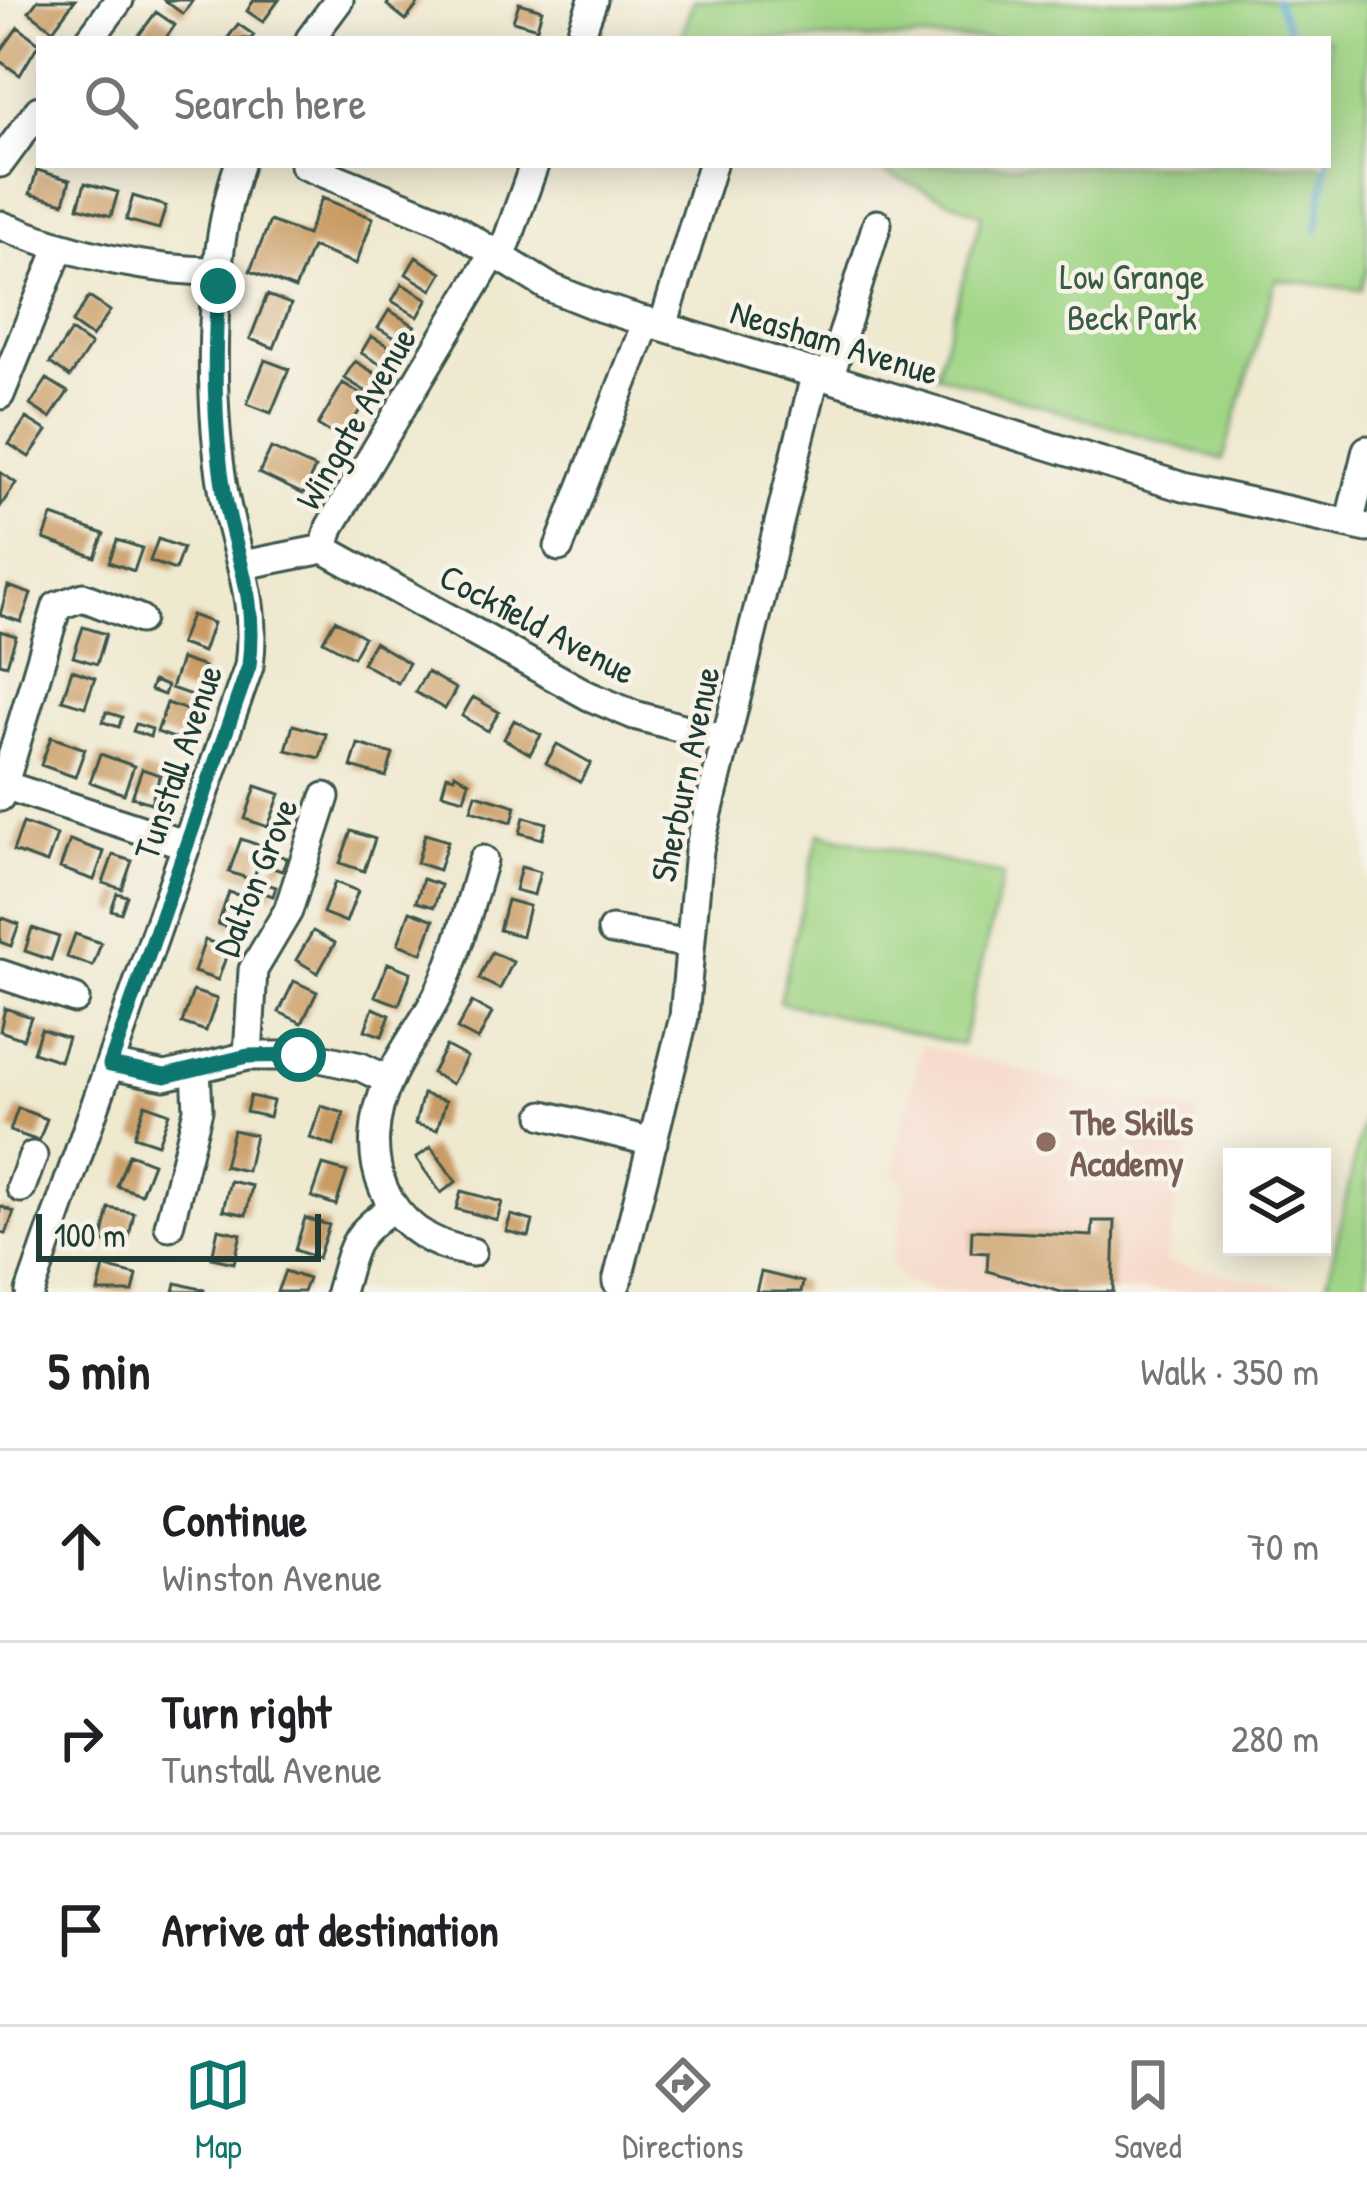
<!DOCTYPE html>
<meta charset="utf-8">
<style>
body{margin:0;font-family:"Patrick Hand",sans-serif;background:#f6f6f6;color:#202124}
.controls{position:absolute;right:36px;bottom:36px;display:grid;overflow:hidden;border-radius:0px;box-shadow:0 6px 30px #0003}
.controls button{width:108px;height:108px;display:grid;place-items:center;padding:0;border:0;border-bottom:3px solid #e0e0e0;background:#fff;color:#202124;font:60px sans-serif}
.scale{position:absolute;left:36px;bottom:30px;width:285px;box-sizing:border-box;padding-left:12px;border:6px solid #1f3d34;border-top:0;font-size:33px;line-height:42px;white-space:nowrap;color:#1f3d34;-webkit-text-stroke:9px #f7f3e8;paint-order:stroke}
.stop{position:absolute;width:36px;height:36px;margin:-27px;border:9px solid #0f766e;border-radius:50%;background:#fff}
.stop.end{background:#0f766e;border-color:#fff;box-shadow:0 3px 12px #0008}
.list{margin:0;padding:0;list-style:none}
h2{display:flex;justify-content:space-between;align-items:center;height:156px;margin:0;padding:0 48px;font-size:51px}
h2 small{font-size:39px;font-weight:400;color:#757577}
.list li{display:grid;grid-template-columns:78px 1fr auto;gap:36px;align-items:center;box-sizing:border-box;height:192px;padding:0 48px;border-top:3px solid #e0e0e0}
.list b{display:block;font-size:45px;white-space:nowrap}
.list p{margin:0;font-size:39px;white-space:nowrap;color:#757577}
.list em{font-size:39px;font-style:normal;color:#757577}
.icon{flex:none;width:66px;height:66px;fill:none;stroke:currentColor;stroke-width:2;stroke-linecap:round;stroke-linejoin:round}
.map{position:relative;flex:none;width:1367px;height:1292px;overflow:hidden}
.search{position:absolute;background:#fff;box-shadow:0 6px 30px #0003;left:36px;right:36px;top:36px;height:132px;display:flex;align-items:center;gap:30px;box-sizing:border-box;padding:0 42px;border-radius:0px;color:#757577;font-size:45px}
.sheet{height:732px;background:#fff}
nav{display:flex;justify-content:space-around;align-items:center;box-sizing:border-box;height:168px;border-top:3px solid #e0e0e0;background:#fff;font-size:33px;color:#757577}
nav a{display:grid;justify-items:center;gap:6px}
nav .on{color:#0f766e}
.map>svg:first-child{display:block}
.built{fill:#f6d2c3}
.green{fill:#a1d687;stroke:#608a5e;stroke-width:3}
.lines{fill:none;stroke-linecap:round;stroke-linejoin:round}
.stream{stroke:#60aad8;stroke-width:6}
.building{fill:#ca9c65}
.minor-casing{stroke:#3e574b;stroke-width:33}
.minor{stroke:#fff;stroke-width:27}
.route{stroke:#0f766e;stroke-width:15}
.education-dot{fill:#8d6e63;stroke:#f7f3e8;stroke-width:4.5}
.labels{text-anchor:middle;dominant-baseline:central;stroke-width:9;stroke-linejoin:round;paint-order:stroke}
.park-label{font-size:36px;fill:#395c45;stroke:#f7f3e8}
.street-label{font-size:36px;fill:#1f3d34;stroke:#f7f3e8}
.education-label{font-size:36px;font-weight:bold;fill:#785e54;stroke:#f7f3e8;text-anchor:start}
</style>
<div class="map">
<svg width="1367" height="1292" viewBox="0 0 1367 1292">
<rect width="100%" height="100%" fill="#f7f3e8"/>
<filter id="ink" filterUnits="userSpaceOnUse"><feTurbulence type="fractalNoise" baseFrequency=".00833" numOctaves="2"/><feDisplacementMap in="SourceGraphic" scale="24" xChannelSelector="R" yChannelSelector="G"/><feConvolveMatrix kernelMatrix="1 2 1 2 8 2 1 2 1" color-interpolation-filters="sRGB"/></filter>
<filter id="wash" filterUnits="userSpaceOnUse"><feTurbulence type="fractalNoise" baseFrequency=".004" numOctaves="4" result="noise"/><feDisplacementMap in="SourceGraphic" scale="48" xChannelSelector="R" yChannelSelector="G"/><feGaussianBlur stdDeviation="2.7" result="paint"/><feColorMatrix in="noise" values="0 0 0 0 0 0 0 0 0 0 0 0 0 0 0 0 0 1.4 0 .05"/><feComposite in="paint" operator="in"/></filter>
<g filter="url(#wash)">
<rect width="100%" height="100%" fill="#efe9d0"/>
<!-- built -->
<path class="built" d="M922 1045 1198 1115 1164 1262 1311 1292H935L902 1280 891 1263 907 1192 893 1169Z"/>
<!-- green -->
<path class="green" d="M693 0H1367V269L1361 290 1276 279 1223 460 936 374 982 215 868 165H1328V39H681Z
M819 833 1003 875 962 1045 779 1002Z
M1367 1103V1292H1325Z"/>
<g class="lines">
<!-- stream -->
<path class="stream" d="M1276 0 1293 39
M1328 140V157
M1317 229 1327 165"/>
</g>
<g id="blocks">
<!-- building -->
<path class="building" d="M38 0H75L53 30 29 12Z
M164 0H193L183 14Z
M254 0H279L263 22 247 11Z
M390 0H421L406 20 387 5Z
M519 3 542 10 537 28 513 21Z
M156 12 175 25 165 39H136Z
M238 24 254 35 251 39H227Z
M18 27 39 43 20 75 0 61V52Z
M37 170 70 180 64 203 30 194Z
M85 183 118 192 111 216 78 207Z
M133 196 166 206 159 229 126 220Z
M322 198 373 218 356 264 312 247 295 289 250 271 270 221 307 235Z
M416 257 442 273 432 290 406 274Z
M402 284 428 299 418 317 392 301Z
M267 295 291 304 274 348 250 339Z
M89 297 110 311 92 337 72 323Z
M389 310 415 326 404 343 378 328Z
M71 331 91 345 70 377 50 363Z
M371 336 397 351 387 368 361 353Z
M265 360 289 369 271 413 247 404Z
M355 361 381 377 370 394 344 378Z
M47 379 68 392 50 418 30 405Z
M343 383 367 398 342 440 318 425Z
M26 418 47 431 29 457 9 444Z
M271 448 315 468 303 494 259 473Z
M0 472 16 483 0 507Z
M52 516 104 534 95 557 44 539Z
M158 539 183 548 175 570 150 561Z
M117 540 142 548 134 571 109 562Z
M8 586 31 594 21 622 0 615Z
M191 615 213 623 203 652 180 644Z
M335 620 364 637 353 657 323 641Z
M83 627 106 634 97 664 73 657Z
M0 631 16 636 7 665 0 663Z
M374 642 409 663 398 683 362 663Z
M181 659 204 667 194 696 171 688Z
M72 670 95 678 85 707 62 700Z
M427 672 456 689 445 709 415 692Z
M153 681 167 686 164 695 150 690Z
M473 697 499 712 488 731 462 716Z
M167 703 190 711 179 740 157 732Z
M106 712 122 717 119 727 103 722Z
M514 720 541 735 530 754 504 739Z
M136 724 152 729 150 737 133 731Z
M293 725 326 734 320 758 286 750Z
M51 737 85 749 75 777 41 765Z
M358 744 393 754 386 777 351 767Z
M557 744 591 763 580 782 546 763Z
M100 754 134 766 124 794 90 782Z
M142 769 160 775 151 803 132 797Z
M455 773 469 782 464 799 442 793 447 775 454 777Z
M256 786 280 794 268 827 245 819Z
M476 794 516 806 512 822 471 810Z
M524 817 547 823 542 839 520 833Z
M23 823 57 835 47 863 13 851Z
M351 831 375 839 364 871 340 863Z
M425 834 448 841 439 870 417 863Z
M241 839 264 847 253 880 229 872Z
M70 840 104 852 94 880 60 868Z
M113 855 132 861 122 889 103 883Z
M278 855 287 858 282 871 273 868Z
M521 867 540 872 534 895 515 890Z
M423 879 441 885 434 907 416 902Z
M258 881 276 887 273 896 255 890Z
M335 882 358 891 346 922 323 913Z
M229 892 253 900 242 932 218 924Z
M117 893 127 896 121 913 111 910Z
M507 900 529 906 522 936 499 930Z
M410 911 434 920 422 953 398 944Z
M0 917 19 924 11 946 0 942Z
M32 928 59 937 51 960 25 951Z
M313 931 335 943 318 973 296 960Z
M75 934 101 943 93 966 67 957Z
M205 940 229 948 218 980 194 972Z
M492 952 513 962 500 989 479 979Z
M388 963 411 972 399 1005 375 996Z
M294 981 317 992 302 1023 279 1012Z
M193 991 217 999 206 1031 182 1023Z
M472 1002 492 1013 478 1040 457 1029Z
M5 1008 31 1017 23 1039 0 1031Z
M373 1008 390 1015 382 1036 365 1030Z
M41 1029 68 1038 60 1061 33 1052Z
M446 1046 467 1057 452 1084 432 1073Z
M423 1094 446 1101 437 1130 415 1124Z
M250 1096 273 1101 269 1117 246 1112Z
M145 1104 169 1113 158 1144 134 1136Z
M321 1106 344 1113 334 1146 310 1138Z
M18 1108 47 1119 39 1141 10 1131Z
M233 1130 255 1135 247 1171 224 1166Z
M431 1147 456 1182 441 1193 416 1158Z
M129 1154 153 1163 141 1194 117 1186Z
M323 1165 347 1172 336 1205 312 1197Z
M230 1181 252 1186 246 1215 223 1210Z
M461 1191 502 1202 497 1220 456 1209Z
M0 1206 14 1212 6 1234 0 1232Z
M109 1208 134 1213 127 1246 102 1241Z
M511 1215 533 1221 529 1237 506 1231Z
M305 1218 329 1225 318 1258 295 1250Z
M1093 1221H1115L1113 1292H1061L987 1271 988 1253 971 1252 972 1230 1092 1236Z
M218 1229 241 1234 234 1263 212 1258Z
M104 1267 137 1275 133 1292H98Z
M285 1271 308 1279 303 1292H277Z
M761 1272 803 1282 801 1292H756Z
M176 1283 204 1290V1292H174Z"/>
</g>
</g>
<g filter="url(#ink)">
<use href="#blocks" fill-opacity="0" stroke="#3e574b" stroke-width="3"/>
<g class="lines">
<defs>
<path id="minor" d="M90 39 119 0
M310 39 339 0
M579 39 593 0
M0 163 39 110
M304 165 442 221 549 287 599 307 1183 487 1367 528
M0 225C70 253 143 271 219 271
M501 258 534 165
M663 326 712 165
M830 376 877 224
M0 395 59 249
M1349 524 1367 450
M559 547 647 321
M324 549 589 696 634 715 727 740
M243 565 324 549 330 527 494 253
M4 785 187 845
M0 797 57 606 83 597 140 619
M612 930 690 944
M0 974 75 999
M248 1056 253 970 288 911 325 797
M110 1065 165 1076 248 1056H311L361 1067 388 1080
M544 1115 653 1142
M21 1188 33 1156
M169 1226 198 1110 196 1069
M472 1252C383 1239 353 1155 390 1078 404 1047 426 1021 440 990 459 949 470 903 483 860
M617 1282 684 1017 699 850 816 372
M30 1292 249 666C258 596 236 559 224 494 208 402 208 253 239 165
M340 1292C354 1245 350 1238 392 1208"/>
</defs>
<!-- minor casing -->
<use href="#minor" class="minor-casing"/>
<!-- minor -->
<use href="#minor" class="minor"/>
</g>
</g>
<g class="lines" filter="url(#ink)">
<!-- route -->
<path class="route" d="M218 286C214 354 213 424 224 492 235 559 258 592 249 666L110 1065 165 1076 248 1056 299 1055"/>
</g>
<!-- markers -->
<circle class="education-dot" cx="1046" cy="1142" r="12"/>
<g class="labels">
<!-- park labels -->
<g class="park-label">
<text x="1132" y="275">Low Grange<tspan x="1132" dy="41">Beck Park</tspan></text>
</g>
<!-- street labels -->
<g class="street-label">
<text transform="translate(835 341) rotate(17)">Neasham Avenue</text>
<text transform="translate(355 418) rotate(-60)">Wingate Avenue</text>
<text transform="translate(538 623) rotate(28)">Cockfield Avenue</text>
<text transform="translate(177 762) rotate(-71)">Tunstall Avenue</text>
<text transform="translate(684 774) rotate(-78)">Sherburn Avenue</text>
<text transform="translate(255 877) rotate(-68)">Dalton Grove</text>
</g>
<!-- education labels -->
<g class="education-label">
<text x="1070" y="1121">The Skills<tspan x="1070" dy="41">Academy</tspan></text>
</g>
</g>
</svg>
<div class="controls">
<button><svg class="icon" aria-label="layers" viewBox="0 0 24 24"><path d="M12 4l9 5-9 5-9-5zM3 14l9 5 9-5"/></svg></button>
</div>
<div class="scale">100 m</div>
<div class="stop" style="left:299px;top:1055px"></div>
<div class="stop end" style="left:218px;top:286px"></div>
<div class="search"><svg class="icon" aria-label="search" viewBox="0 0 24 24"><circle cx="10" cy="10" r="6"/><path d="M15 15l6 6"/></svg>Search here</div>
</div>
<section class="sheet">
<h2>5 min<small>Walk · 350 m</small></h2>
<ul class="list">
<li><svg class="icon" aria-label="ahead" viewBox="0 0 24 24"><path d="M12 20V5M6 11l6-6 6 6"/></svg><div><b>Continue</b><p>Winston Avenue</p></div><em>70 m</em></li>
<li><svg class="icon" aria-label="right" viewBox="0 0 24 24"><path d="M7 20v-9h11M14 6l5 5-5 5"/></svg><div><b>Turn right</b><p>Tunstall Avenue</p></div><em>280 m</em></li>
<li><svg class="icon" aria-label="arrive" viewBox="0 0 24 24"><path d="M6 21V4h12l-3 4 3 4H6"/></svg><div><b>Arrive at destination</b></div></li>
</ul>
</section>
<nav>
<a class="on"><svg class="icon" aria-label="map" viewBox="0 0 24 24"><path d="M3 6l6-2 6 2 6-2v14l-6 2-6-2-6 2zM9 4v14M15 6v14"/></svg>Map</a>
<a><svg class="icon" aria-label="directions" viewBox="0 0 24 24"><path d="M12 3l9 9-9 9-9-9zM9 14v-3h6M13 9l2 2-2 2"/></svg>Directions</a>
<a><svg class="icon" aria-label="saved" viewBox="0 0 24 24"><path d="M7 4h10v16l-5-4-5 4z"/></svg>Saved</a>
</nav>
